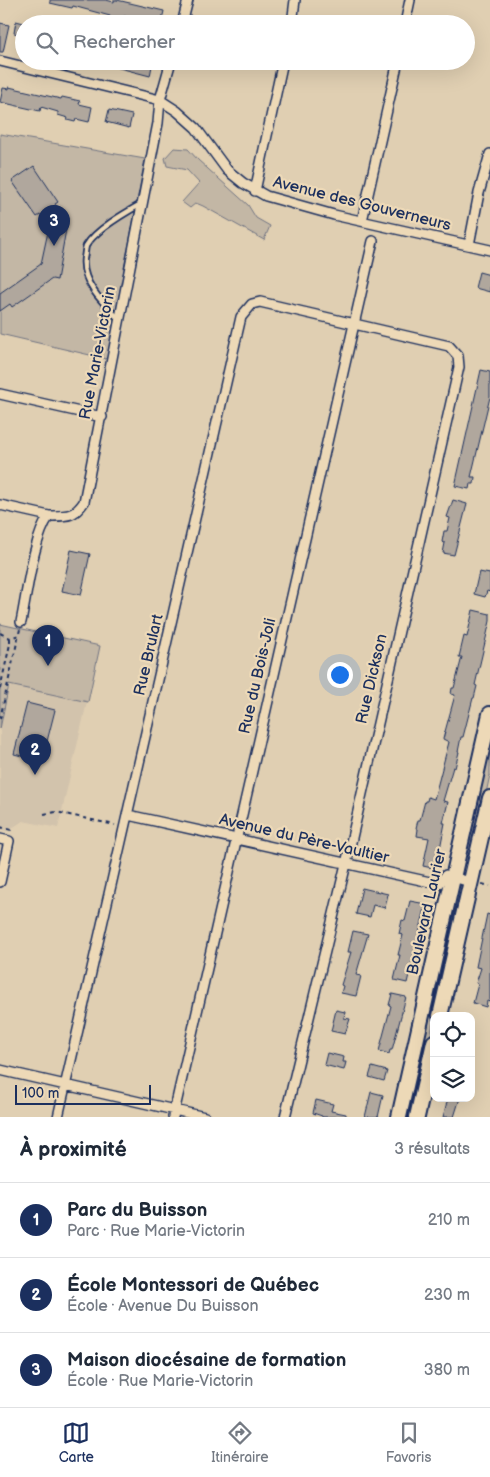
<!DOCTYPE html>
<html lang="fr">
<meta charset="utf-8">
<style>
body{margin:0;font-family:"Balsamiq Sans",sans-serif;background:#f6f6f7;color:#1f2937}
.controls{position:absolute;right:15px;bottom:15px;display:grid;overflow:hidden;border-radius:10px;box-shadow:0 5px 20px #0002}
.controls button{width:45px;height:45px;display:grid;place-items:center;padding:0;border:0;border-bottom:1px solid #e0e1e3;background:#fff;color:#1f2937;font:25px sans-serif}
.scale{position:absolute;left:15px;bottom:12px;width:136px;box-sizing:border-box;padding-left:5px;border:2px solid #1b2f5e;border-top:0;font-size:14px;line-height:18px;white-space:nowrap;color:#1b2f5e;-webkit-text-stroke:4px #edd9b7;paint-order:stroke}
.you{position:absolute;left:339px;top:674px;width:18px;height:18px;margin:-12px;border:4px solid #fff;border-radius:50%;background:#1a73e8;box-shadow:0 0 0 8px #1a73e833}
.badge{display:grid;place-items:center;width:32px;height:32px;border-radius:50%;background:#1b2f5e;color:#fff;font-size:16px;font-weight:700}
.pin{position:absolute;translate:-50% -41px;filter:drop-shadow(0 1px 2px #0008)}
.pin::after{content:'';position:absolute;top:26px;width:18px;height:15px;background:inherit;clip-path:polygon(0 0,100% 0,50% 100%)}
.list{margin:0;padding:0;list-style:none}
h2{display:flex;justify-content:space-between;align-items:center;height:65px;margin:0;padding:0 20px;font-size:21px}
h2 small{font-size:16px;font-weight:400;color:#747a83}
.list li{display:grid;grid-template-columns:32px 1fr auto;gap:15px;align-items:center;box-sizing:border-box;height:75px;padding:0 20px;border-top:1px solid #e0e1e3}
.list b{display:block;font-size:19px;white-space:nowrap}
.list p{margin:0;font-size:16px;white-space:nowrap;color:#747a83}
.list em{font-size:16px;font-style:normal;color:#747a83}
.icon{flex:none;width:28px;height:28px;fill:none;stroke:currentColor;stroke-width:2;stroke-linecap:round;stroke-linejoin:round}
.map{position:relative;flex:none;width:490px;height:1117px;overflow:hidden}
.search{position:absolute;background:#fff;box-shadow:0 5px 20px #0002;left:15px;right:15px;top:15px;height:55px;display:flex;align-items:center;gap:12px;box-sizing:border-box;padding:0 18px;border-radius:28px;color:#747a83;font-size:19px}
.sheet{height:290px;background:#fff}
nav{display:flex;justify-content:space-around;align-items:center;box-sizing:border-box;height:70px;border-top:1px solid #e0e1e3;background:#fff;font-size:14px;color:#747a83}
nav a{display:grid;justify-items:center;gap:2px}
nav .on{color:#1b2f5e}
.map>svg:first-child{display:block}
.built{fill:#d2c3ac}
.green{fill:#c3b7a5;stroke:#6f7382}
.building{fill:#b0a79d;stroke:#1b2f5e}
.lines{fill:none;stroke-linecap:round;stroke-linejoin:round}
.lane-casing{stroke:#1b2f5e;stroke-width:8}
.street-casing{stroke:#1b2f5e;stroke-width:12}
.primary-casing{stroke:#1b2f5e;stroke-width:18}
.path{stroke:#1b2f5e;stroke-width:2;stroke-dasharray:4 4;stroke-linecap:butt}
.lane{stroke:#edd9b7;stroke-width:4.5}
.street{stroke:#edd9b7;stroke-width:9}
.primary{stroke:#edd9b7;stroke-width:14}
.labels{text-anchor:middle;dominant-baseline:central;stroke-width:4.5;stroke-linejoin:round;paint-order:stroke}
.street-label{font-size:16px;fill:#1b2f5e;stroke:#edd9b7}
</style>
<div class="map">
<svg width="490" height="1117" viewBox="0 0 490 1117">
<rect width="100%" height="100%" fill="#e0cfb2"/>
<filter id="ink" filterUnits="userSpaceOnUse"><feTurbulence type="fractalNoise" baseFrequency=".02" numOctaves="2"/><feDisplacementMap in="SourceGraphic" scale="10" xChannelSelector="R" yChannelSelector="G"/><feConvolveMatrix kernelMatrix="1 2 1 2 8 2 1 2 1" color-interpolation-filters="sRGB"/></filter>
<g filter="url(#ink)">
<!-- built -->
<path class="built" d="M23 629 100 646 58 828 23 821 7 831 0 829V729Z"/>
<!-- green -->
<path class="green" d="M0 134 145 159 107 359 0 334Z
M174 148 188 149 198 160 248 205 256 218 270 226 264 240 203 206 196 203 190 208 182 202 199 183 187 170 167 166 165 158Z
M0 624 100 646 88 702 9 685 0 729Z
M490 746V775L475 843 464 877 461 875Z
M454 905 456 906 442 967 431 1033 412 1117H406Z"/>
<!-- building -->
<path class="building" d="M50 0H106L114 2V0H117L164 11 161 24H143L144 21 124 16 122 24H118L109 22 110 16 73 6 72 8 50 3Z
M16 21 24 23V35L14 33Z
M0 23 9 25 3 52H0Z
M105 61H153L150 76 104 64Z
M9 87 61 99 62 97 80 101 79 104 92 107 89 122 76 119 75 122 67 120 68 118 58 115V112L41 107 40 111 0 102 3 88 9 89Z
M109 110 132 115 129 128 106 122Z
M34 166 58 202 55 204 63 217 68 218 57 280 52 279 12 307 10 304 0 311V293L41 264 49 227 40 215 37 217 12 181Z
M479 272 490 275V292L475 288Z
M481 370 490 372V397L471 477H475L474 484H470L469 489 455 486Z
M453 500 467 504 454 555 443 553 445 543 442 542 444 531H447L450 518 447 517Z
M71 550 90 554 81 595 62 591Z
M479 572 490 574V592L487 591 485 597 474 594Z
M473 610 490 614V621L475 685 477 686 474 698H473L463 737H461L458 752H459L455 768 453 767 443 801 448 802 443 823H445L436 869 423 866 429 838 417 836 418 829 416 828 418 820H420L425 801H427L428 797 434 799 449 742 443 739 455 695 451 694 452 688H454L462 657H459L464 636 467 637Z
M27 703 55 710 42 761 14 754Z
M362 888 388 894 385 908 373 905 370 917 356 914Z
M410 901 426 904 416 947H418L416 955 414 954 413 958 407 983 394 980 400 955H398L403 935 399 934 402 920 405 921Z
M487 914 490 915V1002L487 1001 486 1007 473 1003 478 984 476 983 481 968 476 967Z
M353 931 368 934 356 975 361 976 356 996 341 993 343 986 341 985 351 952H348Z
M392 994 406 997 392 1050H390L389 1054 379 1051 391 1006 389 1005Z
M336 1010 345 1012 344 1018 350 1019 345 1034 331 1031Z
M327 1053 344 1057 343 1062H346L344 1070 324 1065Z
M372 1067 387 1071 384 1081 369 1077Z
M371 1092 383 1095 378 1117H365Z
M448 1098H460L454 1117H443Z
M316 1100 333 1104 331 1111 346 1114V1117H322V1116L313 1113Z"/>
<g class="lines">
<defs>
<path id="lane" d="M120 320C103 303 81 283 84 258 85 255 85 249 86 246 95 230 125 213 141 204"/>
<path id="street" d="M182 24 188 0
M292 24 295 0
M405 24 410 0
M0 61 160 100 177 111 196 128 227 170 243 183 266 196 334 215 490 250
M255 191 283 61
M362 221 398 61
M469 245 479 193 490 154
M0 394 102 417
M0 505 49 516
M21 622C27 594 33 538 49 516 67 516 74 517 84 502L158 123 160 100 171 61
M128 815 439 884 446 875 470 882
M0 839 9 841 0 882
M0 1070 205 1117
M58 1117 241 317 252 304 260 302 449 346 458 356 459 367 346 864 285 1117
M173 1117 373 241"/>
<path id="primary" d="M440 1016 490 798
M399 1117 490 714
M417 1117 434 1042"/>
</defs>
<!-- lane casing -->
<use href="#lane" class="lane-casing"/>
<!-- street casing -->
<use href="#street" class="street-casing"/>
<!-- primary casing -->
<use href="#primary" class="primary-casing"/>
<!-- path -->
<path class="path" d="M0 633 10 638 19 635
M0 689 10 644V638
M0 719 20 629
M44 814 56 812 115 825
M0 827 12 830
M482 884 490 886"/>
<!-- lane -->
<use href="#lane" class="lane"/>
<!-- street -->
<use href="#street" class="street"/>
<!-- primary -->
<use href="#primary" class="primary"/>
</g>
</g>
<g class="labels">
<!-- street labels -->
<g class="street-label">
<text transform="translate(362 204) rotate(14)">Avenue des Gouverneurs</text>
<text transform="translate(98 353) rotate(-79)">Rue Marie-Victorin</text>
<text transform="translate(149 655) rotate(-77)">Rue Brulart</text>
<text transform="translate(258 676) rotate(-77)">Rue du Bois-Joli</text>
<text transform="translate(372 679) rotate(-77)">Rue Dickson</text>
<text transform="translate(304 839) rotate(13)">Avenue du Père-Vaultier</text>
<text transform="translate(427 912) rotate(-77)">Boulevard Laurier</text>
</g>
</g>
</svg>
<div class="controls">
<button><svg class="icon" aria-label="locate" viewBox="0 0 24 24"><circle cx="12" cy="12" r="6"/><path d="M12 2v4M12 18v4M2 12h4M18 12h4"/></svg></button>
<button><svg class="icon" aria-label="layers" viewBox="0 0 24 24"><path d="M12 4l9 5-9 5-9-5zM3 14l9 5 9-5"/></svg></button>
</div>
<div class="scale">100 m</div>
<div class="you"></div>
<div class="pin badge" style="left:48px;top:666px">1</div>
<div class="pin badge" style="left:35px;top:775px">2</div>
<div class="pin badge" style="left:54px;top:246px">3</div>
<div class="search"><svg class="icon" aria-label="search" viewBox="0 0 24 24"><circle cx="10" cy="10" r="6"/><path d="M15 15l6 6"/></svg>Rechercher</div>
</div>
<section class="sheet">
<h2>À proximité<small>3 résultats</small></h2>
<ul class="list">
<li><span class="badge">1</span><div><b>Parc du Buisson</b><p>Parc · Rue Marie-Victorin</p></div><em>210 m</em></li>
<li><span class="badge">2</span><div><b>École Montessori de Québec</b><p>École · Avenue Du Buisson</p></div><em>230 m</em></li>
<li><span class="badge">3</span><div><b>Maison diocésaine de formation</b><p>École · Rue Marie-Victorin</p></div><em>380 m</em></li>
</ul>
</section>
<nav>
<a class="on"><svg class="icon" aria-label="map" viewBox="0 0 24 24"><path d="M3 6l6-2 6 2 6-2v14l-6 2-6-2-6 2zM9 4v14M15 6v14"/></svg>Carte</a>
<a><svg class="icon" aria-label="directions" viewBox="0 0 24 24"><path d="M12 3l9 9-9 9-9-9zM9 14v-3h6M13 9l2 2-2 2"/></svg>Itinéraire</a>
<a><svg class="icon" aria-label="saved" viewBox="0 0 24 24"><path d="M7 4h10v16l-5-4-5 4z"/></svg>Favoris</a>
</nav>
